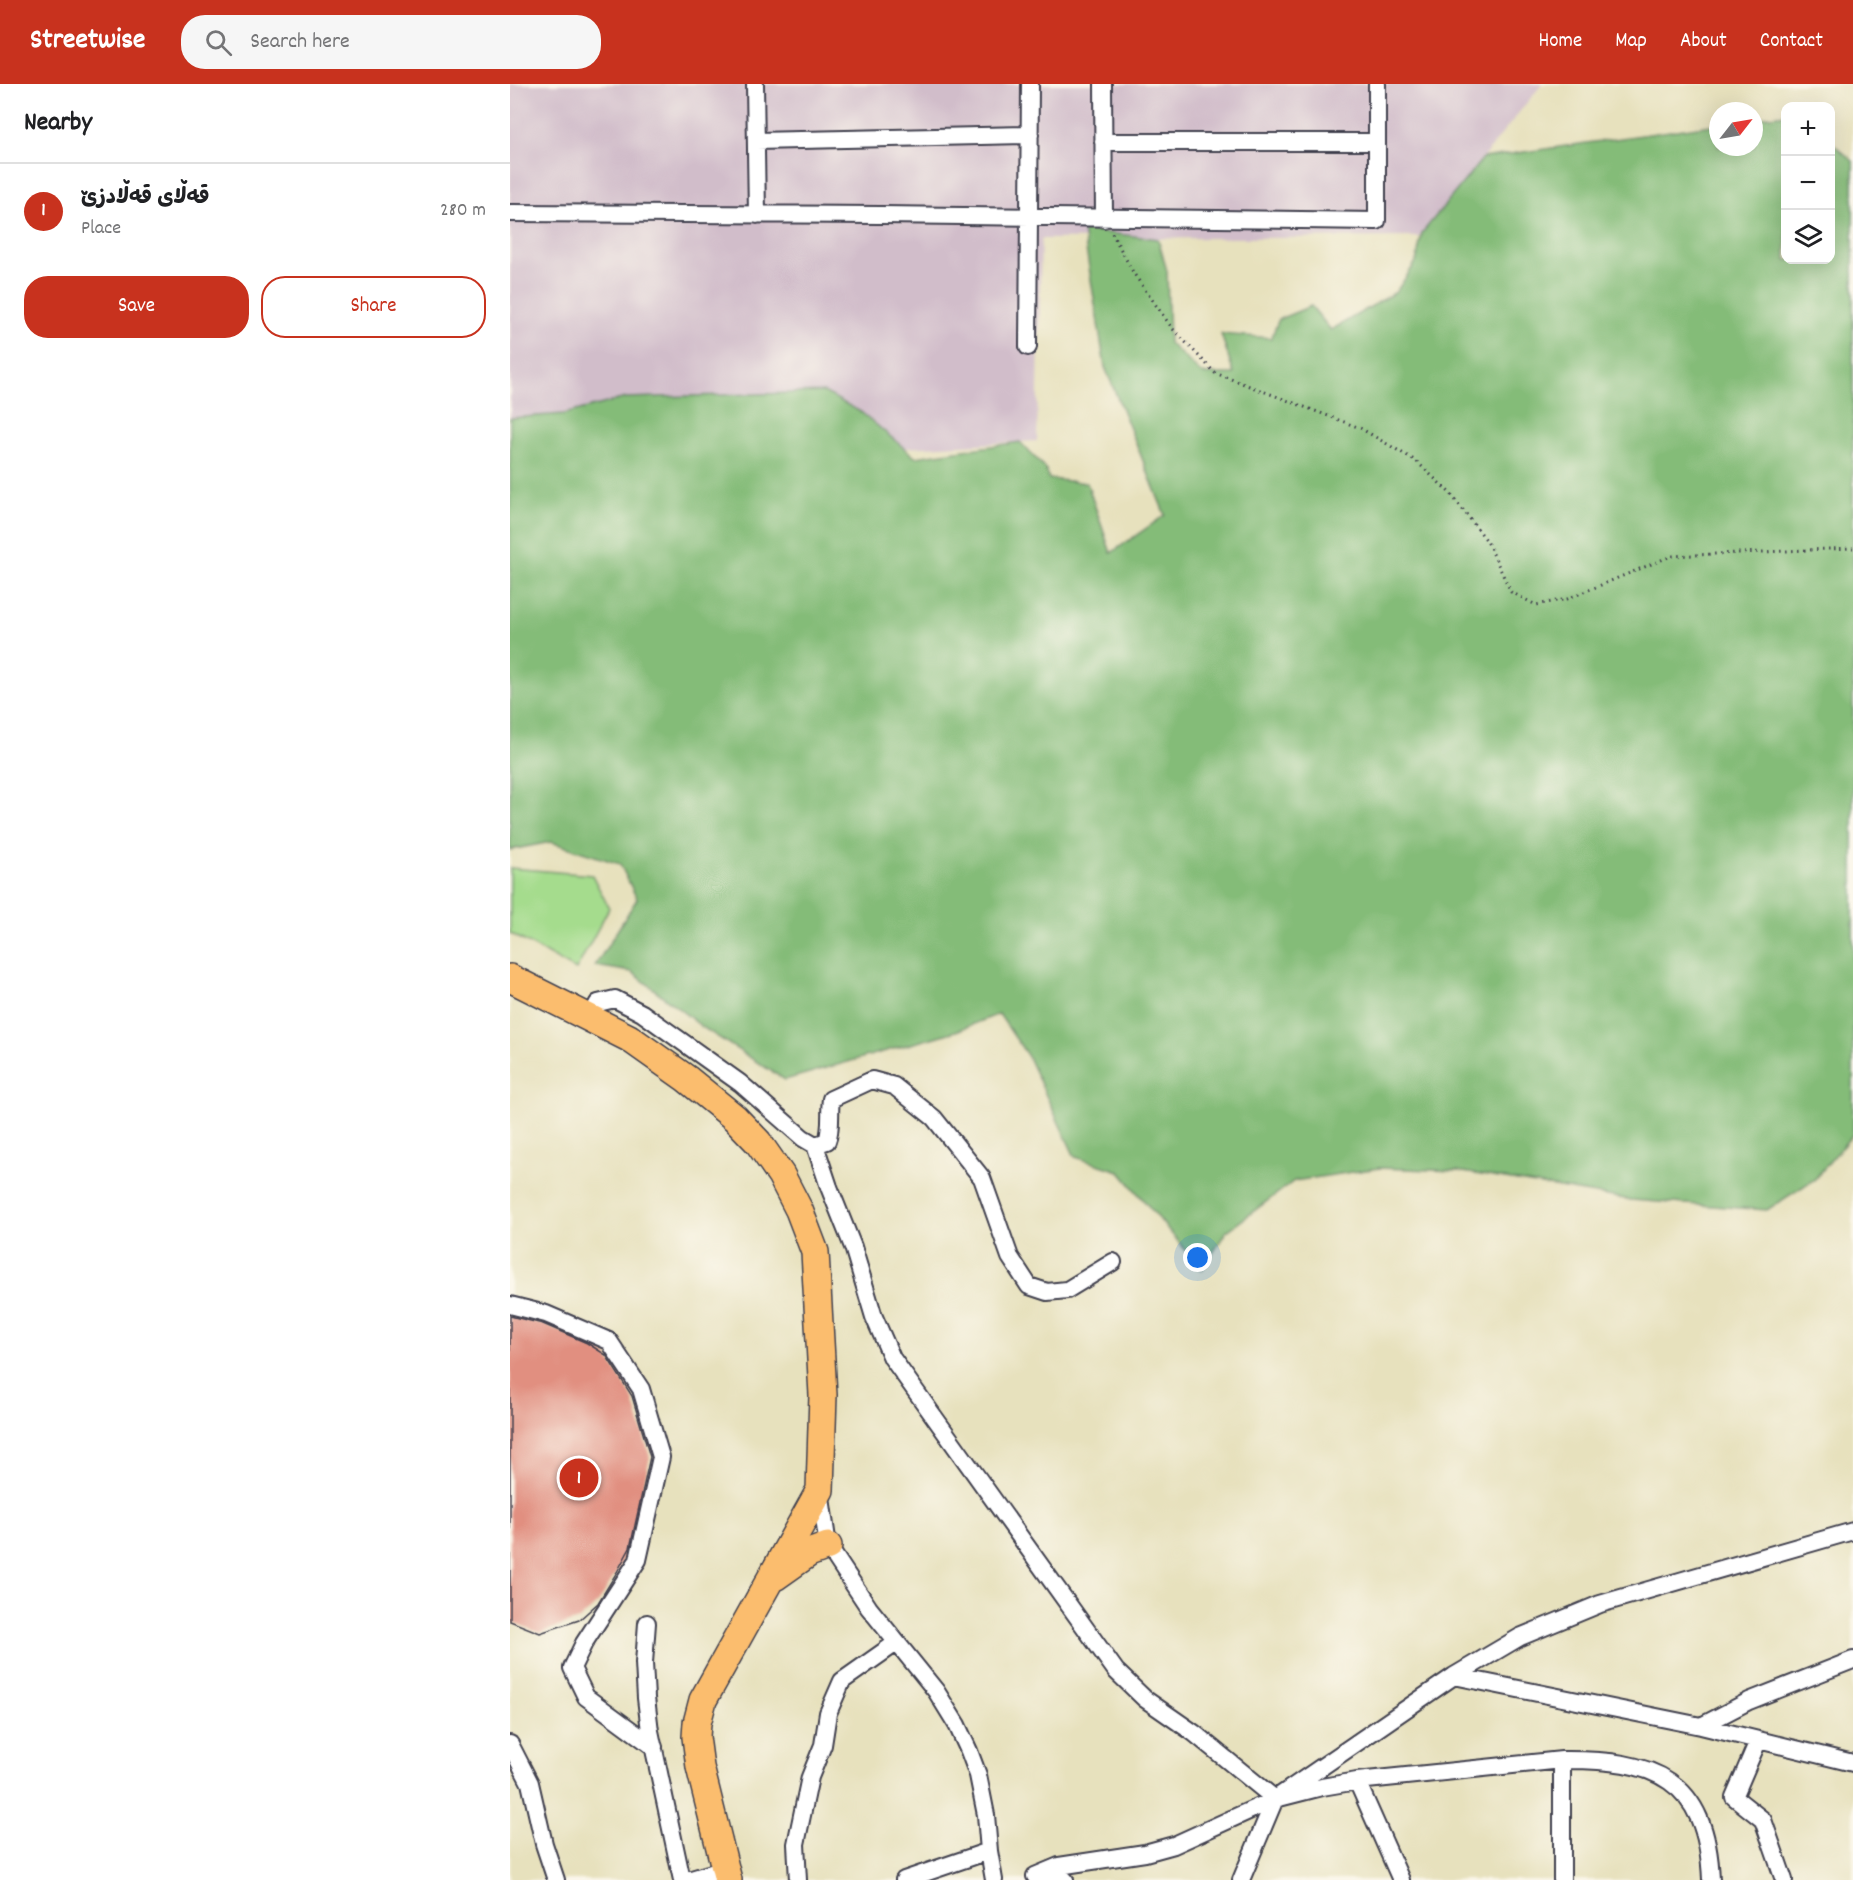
<!DOCTYPE html>
<meta charset="utf-8">
<style>
body{margin:0;font-family:Dekko,"Playpen Sans Arabic",sans-serif;background:#f6f6f6;color:#202124}
.controls{position:absolute;right:18px;top:18px;display:grid;overflow:hidden;border-radius:12px;box-shadow:0 6px 24px #0002}
.controls button{width:54px;height:54px;display:grid;place-items:center;padding:0;border:0;border-bottom:2px solid #e0e0e0;background:#fff;color:#202124;font:30px sans-serif}
.compass{position:absolute;left:1199px;top:18px;width:54px;height:54px;border-radius:50%;background:#fff;box-shadow:0 6px 24px #0002;rotate:59deg}
.you{position:absolute;left:688px;top:1174px;width:21px;height:21px;margin:-15px;border:4px solid #fff;border-radius:50%;background:#1a73e8;box-shadow:0 0 0 9px #1a73e833}
.badge{display:grid;place-items:center;width:39px;height:39px;border-radius:50%;background:#c8321e;color:#fff;font-size:20px;font-weight:700}
.pin{position:absolute;translate:-50% -50%;border:3px solid #fff;box-shadow:0 2px 6px #0006}
.list{margin:0;padding:0;list-style:none}
h2{display:flex;justify-content:space-between;align-items:center;height:78px;margin:0;padding:0 24px;font-size:26px}
h2 small{font-size:20px;font-weight:400;color:#757577}
.list li{display:grid;grid-template-columns:39px 1fr auto;gap:18px;align-items:center;box-sizing:border-box;height:96px;padding:0 24px;border-top:2px solid #e0e0e0}
.list b{display:block;font-size:22px;white-space:nowrap}
.list p{margin:0;font-size:20px;white-space:nowrap;color:#757577}
.list em{font-size:20px;font-style:normal;color:#757577}
.actions{display:flex;gap:12px;padding:18px 24px}
.actions a{flex:1;padding:14px 0;border:2px solid #c8321e;border-radius:24px;text-align:center;font-size:21px;color:#c8321e}
.actions .main{background:#c8321e;color:#fff}
.icon{flex:none;width:33px;height:33px;fill:none;stroke:currentColor;stroke-width:2;stroke-linecap:round;stroke-linejoin:round}
.map{position:relative;flex:none;width:1343px;height:1796px;overflow:hidden}
header{display:flex;align-items:center;gap:36px;box-sizing:border-box;height:84px;padding:0 30px;background:#c8321e;color:#fff}
header strong{font-size:28px}
nav{display:flex;gap:33px;margin-inline-start:auto;font-size:21px}
.search{width:420px;height:54px;background:#f6f6f6;display:flex;align-items:center;gap:15px;box-sizing:border-box;padding:0 21px;border-radius:24px;color:#757577;font-size:22px}
main{display:flex}
aside{flex:1;background:#fff}
.map>svg:first-child{display:block}
.industrial{fill:#d1bdca}
.green{fill:#a5dc8d;stroke:#647f64;stroke-width:1.5}
.forest{fill:#84bc78;stroke:#536f5a;stroke-width:1.5}
.building{fill:#e18f80}
.lines{fill:none;stroke-linecap:round;stroke-linejoin:round}
.minor-casing{stroke:#403f4e;stroke-width:20}
.primary-casing{stroke:#403f4e;stroke-width:30}
.path{stroke:#403f4e;stroke-width:3;stroke-dasharray:1.5 4.5;stroke-linecap:butt}
.minor{stroke:#fff;stroke-width:16}
.primary{stroke:#fbbd6e;stroke-width:27}
</style>
<header>
<strong>Streetwise</strong>
<div class="search"><svg class="icon" aria-label="search" viewBox="0 0 24 24"><circle cx="10" cy="10" r="6"/><path d="M15 15l6 6"/></svg>Search here</div>
<nav><a>Home</a><a>Map</a><a>About</a><a>Contact</a></nav>
</header>
<main>
<aside>
<h2>Nearby<small></small></h2>
<ul class="list">
<li><span class="badge">1</span><div><b>قەڵای قەڵادزێ</b><p>Place</p></div><em>280 m</em></li>
</ul>
<div class="actions"><a class="main">Save</a><a>Share</a></div>
</aside>
<div class="map">
<svg width="1343" height="1796" viewBox="0 0 1343 1796">
<rect width="100%" height="100%" fill="#fbf7ec"/>
<filter id="ink" filterUnits="userSpaceOnUse"><feTurbulence type="fractalNoise" baseFrequency=".0167" numOctaves="2"/><feDisplacementMap in="SourceGraphic" scale="12" xChannelSelector="R" yChannelSelector="G"/><feConvolveMatrix kernelMatrix="1 2 1 2 8 2 1 2 1" color-interpolation-filters="sRGB"/></filter>
<filter id="wash" filterUnits="userSpaceOnUse"><feTurbulence type="fractalNoise" baseFrequency=".008" numOctaves="4" result="noise"/><feDisplacementMap in="SourceGraphic" scale="24" xChannelSelector="R" yChannelSelector="G"/><feGaussianBlur stdDeviation="1.35" result="paint"/><feColorMatrix in="noise" values="0 0 0 0 0 0 0 0 0 0 0 0 0 0 0 0 0 1.4 0 .05"/><feComposite in="paint" operator="in"/></filter>
<g filter="url(#wash)">
<rect width="100%" height="100%" fill="#e7e1bd"/>
<!-- industrial -->
<path class="industrial" d="M0 0H1032L909 153 531 155 527 357 0 385Z"/>
<!-- green -->
<path class="green" d="M0 784 82 791 99 824 66 886 0 849Z"/>
<!-- forest -->
<path class="forest" d="M1275 30 1276 176H1320L1321 58 1343 77V1050L1305 1095 1257 1126 1121 1116 947 1087 869 1084 784 1097 716 1148 692 1186 609 1087 565 1073 517 971 489 930 446 947 275 996 192 943 122 888 85 882 127 815 110 780 41 758 0 766V334L54 330 116 314 314 308 351 328 405 373 510 358 535 384 539 395 577 399 601 469 655 431 595 283 573 146 648 155 657 187 659 259 692 290H724L711 250 761 254 769 235 801 222 821 246 886 208 906 178 912 149 973 74 1208 40V63H1244V34Z"/>
<g id="blocks">
<!-- building -->
<path class="building" d="M0 1232 33 1240 77 1259 96 1271 122 1312 140 1373 120 1464 107 1488 88 1519 69 1536 30 1549 0 1537Z"/>
</g>
</g>
<g filter="url(#ink)">
<use href="#blocks" fill-opacity="0" stroke="#403f4e" stroke-width="1.5"/>
<g class="lines">
<defs>
<path id="minor" d="M245 0 247 131
M593 0 594 135
M246 57 520 51
M593 58H867
M0 129 371 131 867 137V0
M518 263 520 0
M80 934 88 919 105 915 132 929 230 999 293 1054 305 1061 317 1057C322 1044 319 1029 321 1015L362 996 384 1002 424 1034 472 1094 500 1173 519 1202 537 1208 557 1206 603 1178
M305 1061 319 1103 343 1163 364 1233 382 1274 606 1587 635 1615 684 1649 765 1715
M0 1221 36 1230 99 1257 131 1305 151 1373 128 1476 74 1559 62 1584 76 1613 144 1663
M310 1407 318 1462 359 1524 426 1607 447 1641 459 1667 468 1691 476 1731 479 1767 484 1796
M137 1539 134 1579 136 1614 140 1647 172 1796
M944 1592 1191 1642 1239 1617 1343 1576
M1191 1642 1343 1679
M1248 1657 1224 1713 1253 1736 1274 1796
M0 1660 20 1699 34 1760 46 1796
M847 1697 891 1796
M525 1792 549 1782 635 1769 664 1761 765 1715 812 1703 847 1697 1052 1676C1144 1675 1197 1694 1201 1796
M526 1792 555 1796
M178 1796 215 1785
M288 1796 286 1760 300 1693 313 1661 318 1629 332 1597 386 1559
M394 1796 479 1767
M731 1796 765 1715 944 1592 1010 1553 1090 1520 1343 1447
M1052 1796V1676"/>
<path id="primary" d="M0 894 119 954 177 995 225 1034 248 1058 271 1091 289 1126 305 1168 313 1311 310 1406 193 1616 187 1639 186 1653 190 1683 218 1796
M265 1493 299 1469 318 1462"/>
</defs>
<!-- minor casing -->
<use href="#minor" class="minor-casing"/>
<!-- primary casing -->
<use href="#primary" class="primary-casing"/>
<!-- path -->
<path class="path" d="M602 149 624 190 662 244 705 289 850 344 906 377 940 409 977 457 1001 508 1026 521 1057 515 1161 472 1343 464"/>
<!-- minor -->
<use href="#minor" class="minor"/>
<!-- primary -->
<use href="#primary" class="primary"/>
</g>
</g>
</svg>
<div class="controls">
<button>+</button>
<button>−</button>
<button><svg class="icon" aria-label="layers" viewBox="0 0 24 24"><path d="M12 4l9 5-9 5-9-5zM3 14l9 5 9-5"/></svg></button>
</div>
<svg class="compass" viewBox="-18 -18 36 36"><path d="M0-13l5 13h-10z" fill="#e53935"/><path d="M0 13l5-13h-10z" fill="#757577"/></svg>
<div class="you"></div>
<div class="pin badge" style="left:69px;top:1394px">1</div>
</div>
</main>
